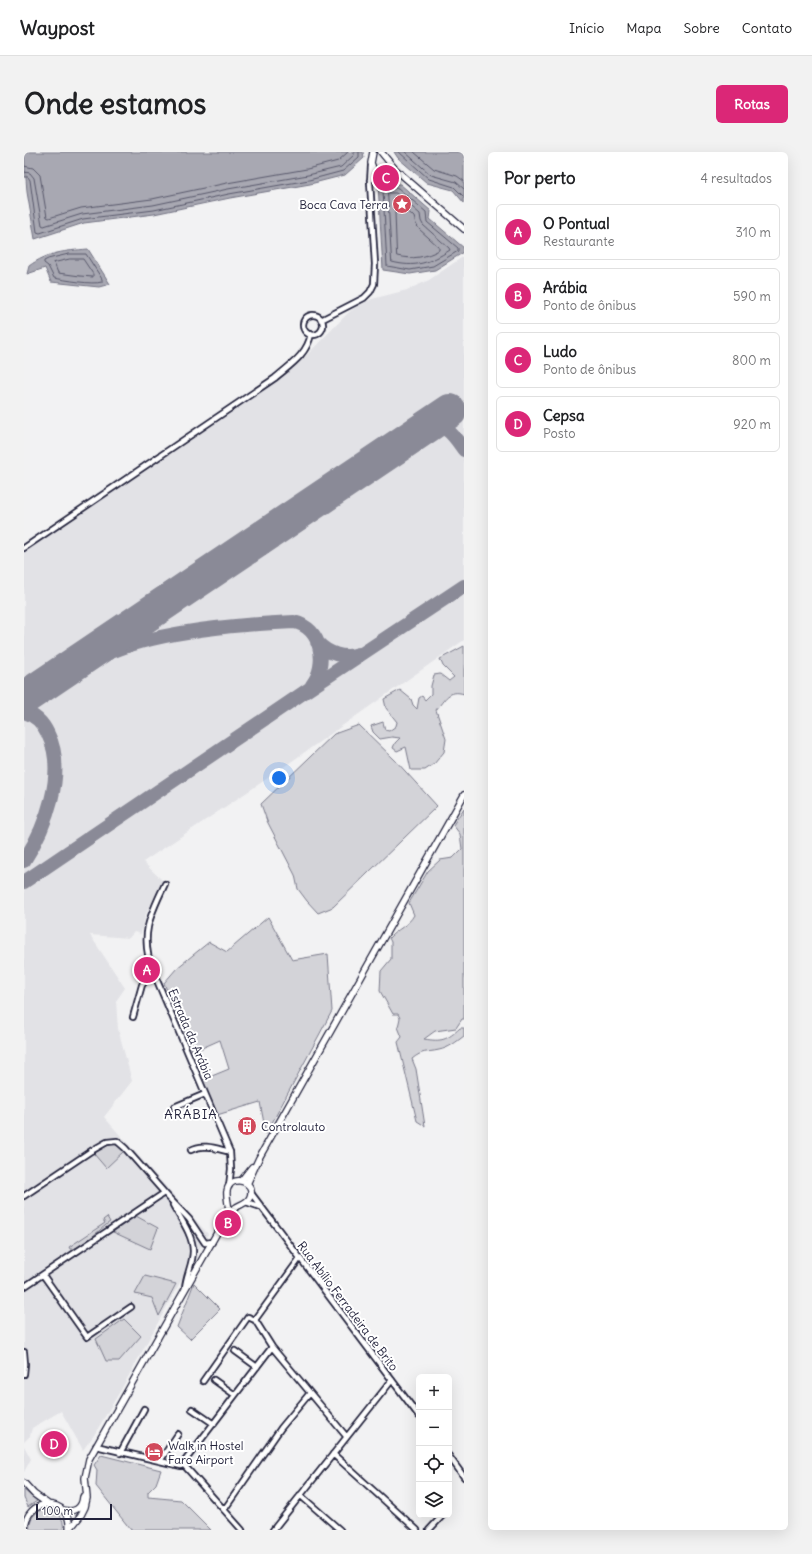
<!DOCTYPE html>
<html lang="pt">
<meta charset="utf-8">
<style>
body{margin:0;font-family:Delius,sans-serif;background:#f2f2f2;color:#202124}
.controls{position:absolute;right:12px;bottom:12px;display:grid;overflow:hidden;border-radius:6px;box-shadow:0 4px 16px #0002}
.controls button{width:36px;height:36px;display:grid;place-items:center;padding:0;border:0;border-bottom:1px solid #e0e0e0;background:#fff;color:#202124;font:20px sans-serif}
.scale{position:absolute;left:12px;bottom:10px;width:76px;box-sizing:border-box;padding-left:4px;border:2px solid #22223b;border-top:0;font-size:11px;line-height:14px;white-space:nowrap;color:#22223b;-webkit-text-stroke:3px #fff;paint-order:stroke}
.you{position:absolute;left:255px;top:626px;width:14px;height:14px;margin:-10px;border:3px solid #fff;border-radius:50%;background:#1a73e8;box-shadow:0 0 0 6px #1a73e833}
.badge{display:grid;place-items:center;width:26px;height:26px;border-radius:50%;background:#db2777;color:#fff;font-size:13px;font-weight:700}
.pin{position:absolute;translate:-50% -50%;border:2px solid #fff;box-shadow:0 1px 4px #0006}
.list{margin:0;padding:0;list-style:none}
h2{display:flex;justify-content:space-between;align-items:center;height:52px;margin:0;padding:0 16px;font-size:17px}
h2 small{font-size:13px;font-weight:400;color:#757577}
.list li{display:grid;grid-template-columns:26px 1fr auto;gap:12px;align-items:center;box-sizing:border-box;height:56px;margin:0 8px 8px;padding:0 8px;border:1px solid #e0e0e0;border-radius:6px}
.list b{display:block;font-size:15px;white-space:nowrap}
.list p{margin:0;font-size:13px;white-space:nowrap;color:#757577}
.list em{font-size:13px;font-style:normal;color:#757577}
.icon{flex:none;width:22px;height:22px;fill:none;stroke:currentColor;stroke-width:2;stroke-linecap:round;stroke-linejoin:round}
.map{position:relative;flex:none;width:440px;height:1378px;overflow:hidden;border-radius:6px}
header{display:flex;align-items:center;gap:24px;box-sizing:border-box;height:56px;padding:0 20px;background:#fff;border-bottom:1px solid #e0e0e0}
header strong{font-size:19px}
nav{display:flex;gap:22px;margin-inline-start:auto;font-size:14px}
.intro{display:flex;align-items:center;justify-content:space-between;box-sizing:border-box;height:96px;padding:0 24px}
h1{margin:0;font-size:28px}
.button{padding:10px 18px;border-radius:6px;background:#db2777;color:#fff;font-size:14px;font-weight:700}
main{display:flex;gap:24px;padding:0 24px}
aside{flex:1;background:#fff;border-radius:6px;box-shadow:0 4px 16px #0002}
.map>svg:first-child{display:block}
.built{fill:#e2e2e6}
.green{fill:#d3d3d8;stroke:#7a7a8a}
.water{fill:#a8a8b2;stroke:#727282}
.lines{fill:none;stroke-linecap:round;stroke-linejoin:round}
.shore{stroke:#58586b;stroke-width:1}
.taxiway{stroke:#8a8a97;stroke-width:14}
.runway{stroke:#8a8a97;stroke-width:34}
.minor-casing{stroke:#22223b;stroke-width:8}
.tertiary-casing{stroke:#22223b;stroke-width:8}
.minor{stroke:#fff;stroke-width:4.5}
.tertiary{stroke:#fff;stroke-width:5.5}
.labels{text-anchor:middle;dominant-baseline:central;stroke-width:4;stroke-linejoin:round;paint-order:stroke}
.poi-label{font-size:12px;fill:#22223b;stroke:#fff;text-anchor:start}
.street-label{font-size:12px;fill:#22223b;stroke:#fff}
.neighbourhood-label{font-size:13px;letter-spacing:1px;fill:#22223b;stroke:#fff}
</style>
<header>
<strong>Waypost</strong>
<nav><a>Início</a><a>Mapa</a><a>Sobre</a><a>Contato</a></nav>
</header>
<div class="intro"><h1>Onde estamos</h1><a class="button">Rotas</a></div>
<main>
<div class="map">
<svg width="440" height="1378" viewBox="0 0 440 1378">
<rect width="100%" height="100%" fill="#f2f2f3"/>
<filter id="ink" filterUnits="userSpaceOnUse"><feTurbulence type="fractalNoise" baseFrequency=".025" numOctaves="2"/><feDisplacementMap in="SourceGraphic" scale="8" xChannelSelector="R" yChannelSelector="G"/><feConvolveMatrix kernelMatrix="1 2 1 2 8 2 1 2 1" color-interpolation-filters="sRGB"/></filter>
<g filter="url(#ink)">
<!-- built -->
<path class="built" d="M440 104V488L244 626 119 710 139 729 122 762 117 782 110 780 105 786 66 783 101 836 92 849 94 877 108 929 80 965 184 1082 169 1107 98 1236 70 1283 59 1298 37 1259 8 1276 6 1284 0 1290V399L240 238 278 208 325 160 332 155 348 147 383 138 405 128Z
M0 1294 7 1307 0 1320Z"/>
<!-- green -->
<path class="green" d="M440 494V542C425 537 421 547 412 558L422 587 420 600 410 612 401 618H387L382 595 373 599 369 596 371 591 376 586 368 585 356 587 349 580 347 574 359 570 361 578 365 579 372 574 373 570 362 556 360 547 376 538 387 547 389 553 393 557 395 546 398 544 401 548 407 542V534L410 523 416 522 425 529 430 525 419 514 416 507Z
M335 573 371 608 413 654 309 755 294 761 283 749 274 737 271 723 243 669 237 652 310 582Z
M440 656V867H438L432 876 411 879 400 887C418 890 423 888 436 876H440V884C432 890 425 896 415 898 402 901 399 898 388 907L392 917 401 974 393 969 374 890 378 885 374 875 376 866 374 862H369L356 839 357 819 367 807V790L365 786C373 777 384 774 390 763L385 751 404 719 416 708 429 706 438 697 436 682 429 673Z
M244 765 268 808 304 802 308 859 242 982 236 950 193 963 178 928 205 917 196 888 169 900 140 831 153 816 185 790 203 800Z
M89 992 95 994 100 999 82 1016 70 1002 82 994Z
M112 1064 134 1076 126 1097 89 1080Z
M83 1065 86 1070C77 1076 56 1098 46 1097L45 1095 81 1071 79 1068Z
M121 1124 152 1132 135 1164 128 1146 111 1142Z
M170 1131 196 1157 166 1187 153 1175Z
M100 1167 117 1184 95 1209H82L72 1187Z
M77 1303 137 1318 132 1332 124 1340V1345L157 1348 187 1378H107L72 1334 73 1318 70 1313Z
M0 1338 13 1349 4 1355 0 1346Z
M22 1357C34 1358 41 1366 39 1378H6C4 1367 11 1359 22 1357Z"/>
<!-- water -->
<path class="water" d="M0 0H339L340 6 321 23 286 32 206 46 130 62 60 71 11 87 3 40Z
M370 0H440V51L429 38 403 31 374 6Z
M354 31 376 32 407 59 406 67 440 96V100L411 118 386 122 359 118Z
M64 97 86 132 75 135 27 130 21 116 3 122 5 114C24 100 41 99 64 97Z"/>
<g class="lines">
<!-- shore -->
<path class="shore" d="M375 0 405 27 430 35 440 45
M381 0 407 23 432 30 440 37
M390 0 410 17 433 24 440 29
M0 14 9 16 16 23 23 65 25 66 57 56 128 47 203 31 283 17 314 9 324 0
M0 20 6 21 10 26 18 73 20 74 58 62 129 53 204 37 284 23 317 15 330 3V0
M0 25H4L6 28 13 80 16 81 59 67 130 58 205 42 285 28 319 19 335 5V0
M361 35 374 36 402 60 403 70 434 96V99L409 114 386 118 363 114 359 38Z
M364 41H372L396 62 397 69 399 73 425 96 426 98C406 111 391 116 368 110Z
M371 50H374L390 65 392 72 395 77 415 95V98C403 105 388 108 373 104Z
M45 102H62L78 127V130C68 133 41 128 30 126L24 114 20 111V109L24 107Z
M46 107H59L69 122V125L56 124 34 121 30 111Z"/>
<!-- taxiway -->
<path class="taxiway" d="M401 276C421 268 430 284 440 298
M293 490C304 502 320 507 335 502
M42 519C70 507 98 494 128 487 174 476 222 472 270 470 298 476 304 513 288 533
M0 560C11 563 19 571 24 582 43 620 22 675 0 709
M0 730 282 539 440 434"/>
<!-- runway -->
<path class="runway" d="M0 546 426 259"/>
<defs>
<path id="minor" d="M346 28 358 21
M279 173a10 10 0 1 1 20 0a10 10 0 1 1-20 0Z
M297 168 340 146 346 140 350 132 351 112 346 30 347 14
M0 396 251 226C266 213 283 203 287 182
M141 732C126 763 115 784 129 819L206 1000 207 1017 205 1034
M109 865 118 833 129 819
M150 955 181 942
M167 998C179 991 193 997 206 1000
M227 1041 395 1264
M0 1044 67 999 83 990 93 989 101 996 145 1046 165 1067 181 1091 188 1090
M222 1050 237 1055
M149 1053C156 1066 169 1083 169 1099 169 1111 162 1124 161 1136
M19 1123 63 1185 107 1155
M0 1135 140 1041
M248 1195 322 1284
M211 1199 233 1215
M0 1200 1 1212 0 1222
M190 1228 211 1243
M179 1229 224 1165 231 1168
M168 1257 190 1272
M72 1294 157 1314 248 1195 231 1168 276 1106
M96 1301 120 1257
M309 1302 393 1378
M425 1304 440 1325
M136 1309 154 1282
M159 1312 218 1378
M276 1343 316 1378
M200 1358 257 1276 286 1241
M249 1378 368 1228
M405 1378 419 1363"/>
<path id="tertiary" d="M349 0 347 11 350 19 352 20H360L376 21
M357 0 371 17 440 77
M217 1029 228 1015
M223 1032 235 1006 440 643
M0 1331 10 1342 24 1352
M39 1358C50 1361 58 1357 59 1345
M1 1378C0 1344 49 1344 45 1378
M45 1378 57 1363 61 1355 63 1346 61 1326 65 1307 202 1065C205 1062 207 1058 211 1056 216 1052 223 1052 226 1045 233 1029 206 1021 203 1039 202 1044 205 1054 205 1061"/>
</defs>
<!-- minor casing -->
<use href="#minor" class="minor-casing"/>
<!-- tertiary casing -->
<use href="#tertiary" class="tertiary-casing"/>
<!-- minor -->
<use href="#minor" class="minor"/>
<!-- tertiary -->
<use href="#tertiary" class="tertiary"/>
</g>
</g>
<!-- icons -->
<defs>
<symbol id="sight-disc" viewBox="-11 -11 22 22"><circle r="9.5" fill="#d1495b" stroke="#fff"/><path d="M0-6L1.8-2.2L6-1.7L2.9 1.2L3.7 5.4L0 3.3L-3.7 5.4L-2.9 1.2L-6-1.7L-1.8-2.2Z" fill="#fff"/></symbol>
<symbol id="building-disc" viewBox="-11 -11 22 22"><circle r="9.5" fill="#d1495b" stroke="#fff"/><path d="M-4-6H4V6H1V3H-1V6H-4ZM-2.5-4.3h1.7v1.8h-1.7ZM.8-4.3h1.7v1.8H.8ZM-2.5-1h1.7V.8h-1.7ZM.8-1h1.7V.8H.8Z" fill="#fff"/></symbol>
<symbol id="hotel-disc" viewBox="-11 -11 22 22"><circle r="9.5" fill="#d1495b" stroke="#fff"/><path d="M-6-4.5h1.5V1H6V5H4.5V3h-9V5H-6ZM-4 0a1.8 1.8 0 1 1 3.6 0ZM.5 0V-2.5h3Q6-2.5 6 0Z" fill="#fff"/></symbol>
</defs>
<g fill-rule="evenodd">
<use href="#sight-disc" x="367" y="41" width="22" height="22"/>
<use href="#building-disc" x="212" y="963" width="22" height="22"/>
<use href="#hotel-disc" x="119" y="1289" width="22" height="22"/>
</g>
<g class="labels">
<!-- poi labels -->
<g class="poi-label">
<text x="364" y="52" text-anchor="end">Boca Cava Terra</text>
<text x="237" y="974">Controlauto</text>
<text x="144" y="1293">Walk in Hostel<tspan x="144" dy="14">Faro Airport</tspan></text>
</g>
<!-- street labels -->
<g class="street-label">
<text transform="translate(167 882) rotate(67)">Estrada da Arábia</text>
<text transform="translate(324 1154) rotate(53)">Rua Abílio Ferradeira de Brito</text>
</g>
<!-- neighbourhood labels -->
<g class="neighbourhood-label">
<text x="167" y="962">ARÁBIA</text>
</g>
</g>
</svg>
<div class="controls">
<button>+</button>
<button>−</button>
<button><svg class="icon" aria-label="locate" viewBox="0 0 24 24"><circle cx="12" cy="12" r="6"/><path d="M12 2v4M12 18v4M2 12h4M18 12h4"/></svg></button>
<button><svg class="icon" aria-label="layers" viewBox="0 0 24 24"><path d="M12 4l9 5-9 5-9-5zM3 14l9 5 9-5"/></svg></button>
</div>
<div class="scale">100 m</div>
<div class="you"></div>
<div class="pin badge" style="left:123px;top:818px">A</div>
<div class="pin badge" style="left:204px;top:1071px">B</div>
<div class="pin badge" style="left:362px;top:26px">C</div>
<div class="pin badge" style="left:30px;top:1292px">D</div>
</div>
<aside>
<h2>Por perto<small>4 resultados</small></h2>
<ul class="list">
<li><span class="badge">A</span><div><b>O Pontual</b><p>Restaurante</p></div><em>310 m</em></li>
<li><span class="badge">B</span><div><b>Arábia</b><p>Ponto de ônibus</p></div><em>590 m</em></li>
<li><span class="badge">C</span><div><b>Ludo</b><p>Ponto de ônibus</p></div><em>800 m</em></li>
<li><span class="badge">D</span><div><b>Cepsa</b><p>Posto</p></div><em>920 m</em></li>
</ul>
</aside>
</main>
